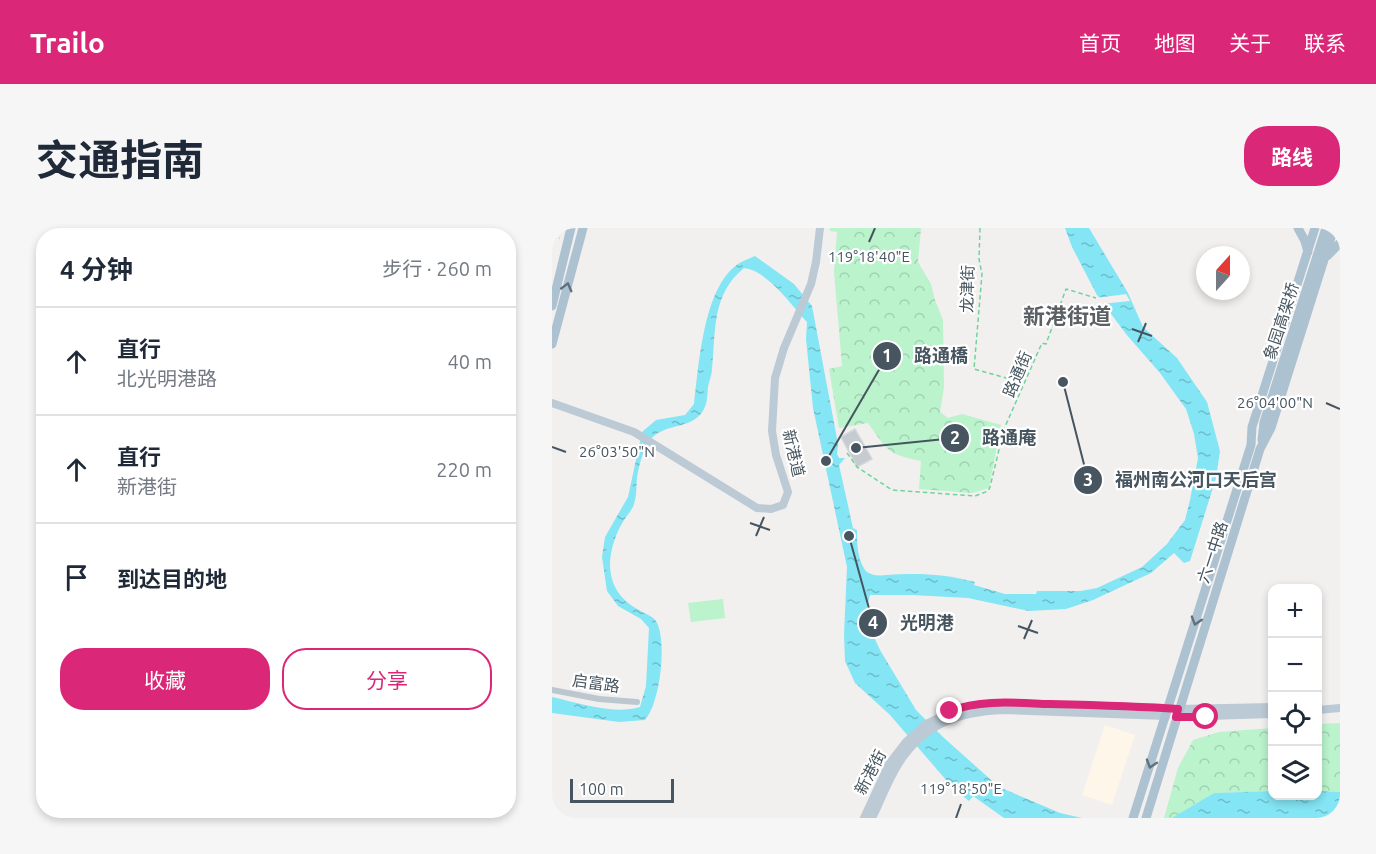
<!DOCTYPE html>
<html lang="zh">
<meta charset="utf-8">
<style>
body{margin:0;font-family:Ubuntu,"Noto Sans SC",sans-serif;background:#f6f6f7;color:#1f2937}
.controls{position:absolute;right:18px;bottom:18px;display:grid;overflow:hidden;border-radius:12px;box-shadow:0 3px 9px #0003}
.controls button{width:54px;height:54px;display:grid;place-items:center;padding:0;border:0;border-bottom:2px solid #e0e1e3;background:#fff;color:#1f2937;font:30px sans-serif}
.compass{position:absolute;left:644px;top:18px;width:54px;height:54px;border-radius:50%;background:#fff;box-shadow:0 3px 9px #0003;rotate:21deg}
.scale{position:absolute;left:18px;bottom:15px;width:104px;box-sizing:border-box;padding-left:6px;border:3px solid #46555f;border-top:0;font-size:16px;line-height:21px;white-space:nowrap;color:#46555f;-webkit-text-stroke:4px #fff;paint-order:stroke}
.stop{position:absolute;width:18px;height:18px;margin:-14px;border:4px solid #db2777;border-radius:50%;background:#fff}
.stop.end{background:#db2777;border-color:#fff;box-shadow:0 2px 6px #0008}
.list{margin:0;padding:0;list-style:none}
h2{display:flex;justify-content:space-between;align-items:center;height:78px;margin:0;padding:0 24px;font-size:26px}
h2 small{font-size:20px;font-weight:400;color:#747a83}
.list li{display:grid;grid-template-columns:39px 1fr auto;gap:18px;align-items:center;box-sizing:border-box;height:108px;padding:0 24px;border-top:2px solid #e0e1e3}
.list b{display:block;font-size:22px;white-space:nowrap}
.list p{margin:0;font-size:20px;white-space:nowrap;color:#747a83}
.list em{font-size:20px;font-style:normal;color:#747a83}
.actions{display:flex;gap:12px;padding:18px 24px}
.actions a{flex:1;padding:14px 0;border:2px solid #db2777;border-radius:24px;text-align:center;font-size:21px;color:#db2777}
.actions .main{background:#db2777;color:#fff}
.icon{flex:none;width:33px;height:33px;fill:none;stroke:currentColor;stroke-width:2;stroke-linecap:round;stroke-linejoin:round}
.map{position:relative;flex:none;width:788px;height:590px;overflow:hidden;border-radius:24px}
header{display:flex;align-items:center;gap:36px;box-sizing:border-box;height:84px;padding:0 30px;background:#db2777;color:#fff}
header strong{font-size:28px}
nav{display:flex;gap:33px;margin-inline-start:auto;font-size:21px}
.intro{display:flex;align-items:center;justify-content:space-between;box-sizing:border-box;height:144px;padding:0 36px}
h1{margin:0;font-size:42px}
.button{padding:15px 27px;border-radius:24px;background:#db2777;color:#fff;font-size:21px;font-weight:700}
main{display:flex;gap:36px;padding:0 36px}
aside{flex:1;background:#fff;border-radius:24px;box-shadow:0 3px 9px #0003}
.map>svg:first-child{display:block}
.commercial{fill:#fef6e8}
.green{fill:#baf3cc}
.forest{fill:url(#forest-crowns)}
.water{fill:url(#water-ripples)}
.pier{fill:#f2efef}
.building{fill:#c6cbd0;stroke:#d3d6db;stroke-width:1.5}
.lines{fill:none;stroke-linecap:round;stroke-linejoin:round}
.path{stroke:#6fd49b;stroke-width:1.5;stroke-dasharray:4.5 3;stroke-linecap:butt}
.street{stroke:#bcc8d0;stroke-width:6}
.secondary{stroke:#bbcad5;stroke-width:8}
.primary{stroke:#adc2d1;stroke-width:9}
.oneway{stroke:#60707c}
.route{stroke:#db2777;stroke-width:8}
.ticks{fill:none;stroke:#46555f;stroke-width:2}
.labels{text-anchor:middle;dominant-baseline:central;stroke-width:4.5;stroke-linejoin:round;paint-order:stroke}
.street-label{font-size:16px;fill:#46555f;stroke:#fff}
.district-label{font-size:22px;font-weight:bold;fill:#5b6065;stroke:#fff}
.ticks-label{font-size:15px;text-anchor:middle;fill:#46555f;stroke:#fff;stroke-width:4.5;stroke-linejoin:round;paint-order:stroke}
.leader{fill:none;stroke:#46555f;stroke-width:2}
.callout-dot{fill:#46555f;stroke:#fff;stroke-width:2}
.mark-label{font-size:18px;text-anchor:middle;font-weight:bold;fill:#fff}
.callout-label{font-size:18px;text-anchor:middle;font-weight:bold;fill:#46555f;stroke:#fff;stroke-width:4.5;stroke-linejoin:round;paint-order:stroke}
</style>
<header>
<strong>Trailo</strong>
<nav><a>首页</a><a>地图</a><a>关于</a><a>联系</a></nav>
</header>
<div class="intro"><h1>交通指南</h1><a class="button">路线</a></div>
<main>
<aside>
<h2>4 分钟<small>步行 · 260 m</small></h2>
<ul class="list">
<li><svg class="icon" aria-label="ahead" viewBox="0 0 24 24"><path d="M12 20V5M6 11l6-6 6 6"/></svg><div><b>直行</b><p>北光明港路</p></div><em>40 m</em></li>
<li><svg class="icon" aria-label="ahead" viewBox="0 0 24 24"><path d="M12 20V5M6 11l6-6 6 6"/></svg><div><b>直行</b><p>新港街</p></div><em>220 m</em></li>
<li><svg class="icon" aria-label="arrive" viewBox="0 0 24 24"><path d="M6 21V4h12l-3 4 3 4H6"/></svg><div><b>到达目的地</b></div></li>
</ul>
<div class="actions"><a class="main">收藏</a><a>分享</a></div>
</aside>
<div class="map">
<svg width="788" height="590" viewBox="0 0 788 590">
<defs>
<pattern id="forest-crowns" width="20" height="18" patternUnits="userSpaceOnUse" patternTransform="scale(1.5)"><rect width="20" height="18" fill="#baf3cc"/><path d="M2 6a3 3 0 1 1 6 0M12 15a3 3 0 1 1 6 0" fill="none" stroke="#a1d2b2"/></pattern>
<pattern id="water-ripples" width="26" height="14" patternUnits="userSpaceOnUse" patternTransform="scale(1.5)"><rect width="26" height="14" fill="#84e5f4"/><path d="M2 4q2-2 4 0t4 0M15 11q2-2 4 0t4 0" fill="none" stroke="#6ebcc9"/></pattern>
</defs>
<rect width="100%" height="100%" fill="#f2efef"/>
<!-- commercial -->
<path class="commercial" d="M553 497 583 507 560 577 530 567Z"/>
<!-- green -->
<path class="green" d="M171 371 173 390 139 394 136 375Z"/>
<!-- forest -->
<path class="forest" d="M278 0H369L366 34 379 56 383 72 391 92 392 159 388 184 396 190 410 186 449 197 437 260 420 265 367 261 369 233C335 226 336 223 316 195L287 200 277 141 290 138 282 44 285 4 278 3Z
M788 495V564L766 563V496Z
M720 500V563L662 565 621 590H612L626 540 641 512 667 504Z"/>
<!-- water -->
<path class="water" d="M513 0H537L576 65 591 99 625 130 655 174 668 223 664 250 638 333 632 335 622 325 599 345 541 372 514 381 477 383 416 370 360 367H318L312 392 315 394 328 422 364 482 391 509 447 559 508 585 530 590H452L421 568 417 573 401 560 338 487 303 455 293 433 292 407 295 339 261 180 254 111 255 94C240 78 215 42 192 40 159 67 164 104 160 141 160 147 157 153 156 159 155 167 156 173 152 181 142 201 117 195 102 208 92 215 87 238 85 250 84 257 85 265 83 272 82 280 76 286 72 292 64 305 59 319 58 335 58 357 68 372 87 382 93 386 102 388 105 395 115 415 108 475 93 492L67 494 0 485V469C27 475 61 487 88 479L94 458 97 400 89 391 66 378 55 363 50 329 53 309 76 269 90 204 104 192 133 187 142 176C147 137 151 60 186 36 190 33 197 31 203 28L242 56 260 78 286 216 285 226 287 230H293L287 237 301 300 305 302C305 315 305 330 313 342 318 348 328 348 335 347 368 345 391 346 423 354L422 357 453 366H484L485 363H529L545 360 590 339 615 316 633 292 638 272 646 230 642 206 634 181 608 145 574 106 545 67 520 19Z
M720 563V568H766V563L788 564V590H620L662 565Z"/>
<!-- pier -->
<path class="pier" d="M574 66 578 73 549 76 544 70Z"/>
<!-- building -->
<path class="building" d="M303 201 320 231 305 239 289 209Z"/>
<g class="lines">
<!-- path -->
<path class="path" d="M428 0 427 31 430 46 422 141 472 155
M0 9 8 10
M295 225 305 239 340 262 423 268 436 263 438 259 452 201 490 115 494 116 514 61 544 70"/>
<!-- street -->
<path class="street" d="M0 462 47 471 85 474"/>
<!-- secondary -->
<path class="secondary" d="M0 175 82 204 205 280 219 281 231 277 236 264 224 227 220 203 223 150 232 120 259 56 264 34 268 0
M626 481 720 479
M766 482 788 480
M624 489 720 486
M312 590 337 536 354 514 374 496 404 481 440 475 616 480
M320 590C329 572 336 552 347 535 372 496 406 484 451 482L614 488"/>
<!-- primary -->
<path class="primary" d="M746 0 753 13 756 24
M775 28 788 15
M0 78 19 0
M0 116 31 0
M710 212 712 194 774 0
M581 590 699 217 700 199 763 0
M594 590 708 221 719 200 782 0"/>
</g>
<!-- one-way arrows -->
<defs><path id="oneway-chevron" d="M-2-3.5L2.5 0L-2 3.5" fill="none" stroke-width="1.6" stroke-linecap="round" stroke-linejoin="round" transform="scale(1.5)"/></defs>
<g class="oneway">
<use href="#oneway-chevron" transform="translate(15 59) rotate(-75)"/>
<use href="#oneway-chevron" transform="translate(644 393) rotate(107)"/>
<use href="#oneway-chevron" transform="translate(599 536) rotate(108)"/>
</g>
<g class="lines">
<!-- route -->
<path class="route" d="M398 483C430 471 465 475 498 476 541 477 584 478 626 481L624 489H654"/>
</g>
<!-- ticks -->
<path class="ticks" d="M317 14 323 0M580 101 600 108M586 114 594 95M774 175 788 181M0 219 14 224M198 295 218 302M204 308 212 289M466 398 486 405M472 411 480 392M404 590 409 576"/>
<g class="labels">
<!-- street labels -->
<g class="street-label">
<text transform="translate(415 61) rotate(-89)">龙津街</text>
<text transform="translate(729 93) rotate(-72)">象园高架桥</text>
<text transform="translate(465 146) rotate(-67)">路通街</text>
<text transform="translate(242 225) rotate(77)">新港道</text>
<text transform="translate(660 324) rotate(-72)">六一中路</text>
<text transform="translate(44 455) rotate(8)">启富路</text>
<text transform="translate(318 544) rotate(-62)">新港街</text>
</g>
<!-- district labels -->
<g class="district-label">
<text x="515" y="87">新港街道</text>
</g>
</g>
<g class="ticks-label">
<text x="317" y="34">119°18'40"E</text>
<text x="723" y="180">26°04'00"N</text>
<text x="65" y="229">26°03'50"N</text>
<text x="409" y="566">119°18'50"E</text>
</g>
<!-- callouts -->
<path class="leader" d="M274 233L335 128M304 220L403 210M511 154L536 252M297 308L321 395"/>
<g class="callout-dot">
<circle cx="274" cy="233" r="6"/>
<circle cx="304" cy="220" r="6"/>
<circle cx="511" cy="154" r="6"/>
<circle cx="297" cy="308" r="6"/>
<circle cx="335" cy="128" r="15"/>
<circle cx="403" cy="210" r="15"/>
<circle cx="536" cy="252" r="15"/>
<circle cx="321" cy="395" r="15"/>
</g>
<g class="mark-label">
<text x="335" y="134">1</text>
<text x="403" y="216">2</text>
<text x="536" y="258">3</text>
<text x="321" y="401">4</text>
</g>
<g class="callout-label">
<text x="389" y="134">路通橋</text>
<text x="457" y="216">路通庵</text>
<text x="644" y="258">福州南公河口天后宫</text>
<text x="375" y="401">光明港</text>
</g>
</svg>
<div class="controls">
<button>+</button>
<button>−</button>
<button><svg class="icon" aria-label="locate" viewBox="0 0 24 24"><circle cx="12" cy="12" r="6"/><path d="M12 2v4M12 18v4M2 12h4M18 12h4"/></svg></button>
<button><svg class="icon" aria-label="layers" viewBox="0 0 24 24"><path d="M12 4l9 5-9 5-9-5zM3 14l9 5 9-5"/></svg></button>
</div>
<svg class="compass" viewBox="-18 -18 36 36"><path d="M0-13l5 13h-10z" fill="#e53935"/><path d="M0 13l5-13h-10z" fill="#747a83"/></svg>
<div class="scale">100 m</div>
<div class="stop" style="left:654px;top:489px"></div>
<div class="stop end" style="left:398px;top:483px"></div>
</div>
</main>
